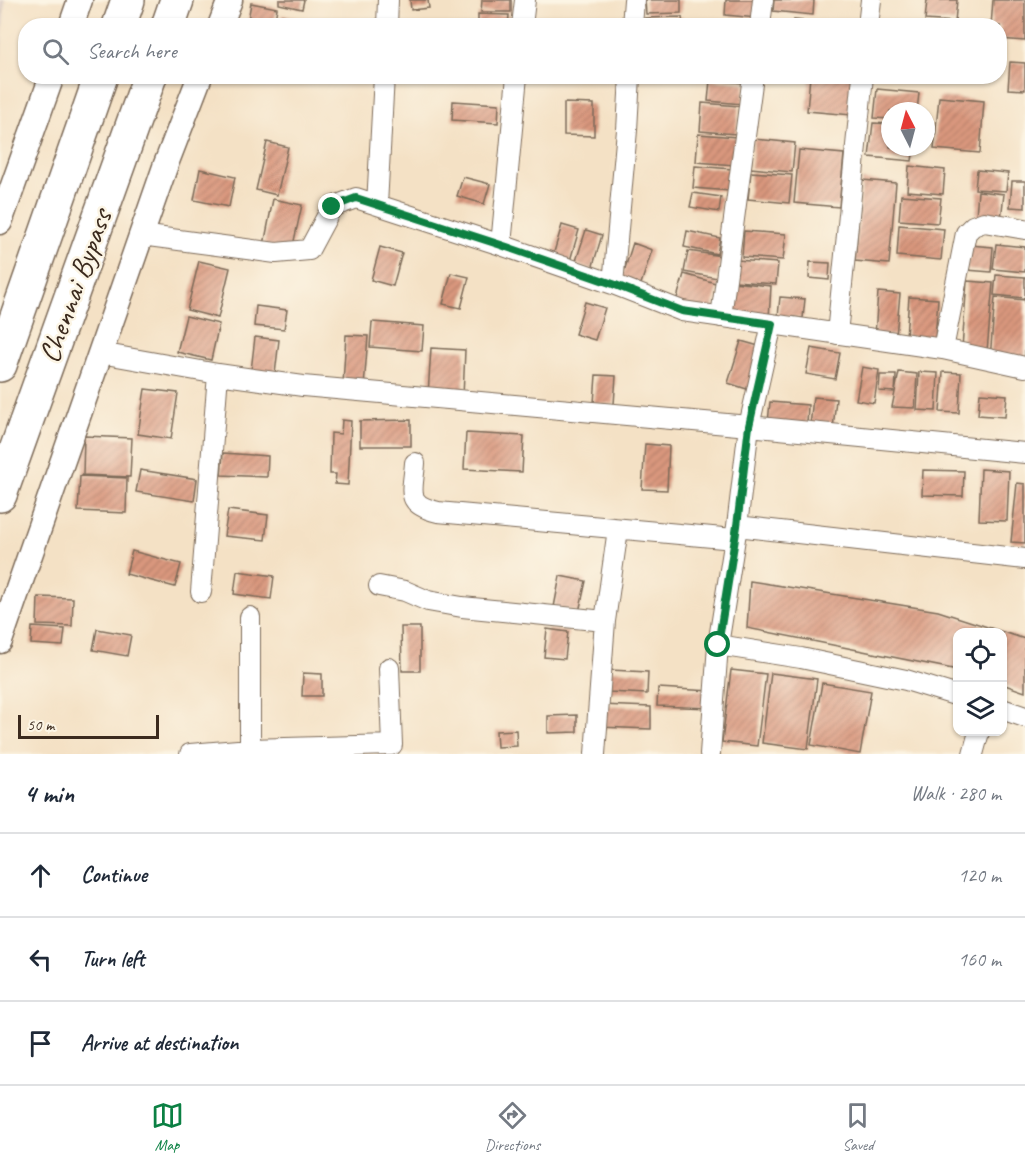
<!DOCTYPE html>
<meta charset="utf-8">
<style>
body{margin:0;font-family:Caveat,sans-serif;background:#f2f2f3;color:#1f2937}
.controls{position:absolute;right:18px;bottom:18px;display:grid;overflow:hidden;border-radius:12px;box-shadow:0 2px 4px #0004}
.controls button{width:54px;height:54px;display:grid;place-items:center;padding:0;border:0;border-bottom:2px solid #e0e1e3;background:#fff;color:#1f2937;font:30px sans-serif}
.compass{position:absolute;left:881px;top:102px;width:54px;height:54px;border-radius:50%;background:#fff;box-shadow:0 2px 4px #0004;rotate:354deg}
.scale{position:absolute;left:18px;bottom:15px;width:141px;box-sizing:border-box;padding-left:6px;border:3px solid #3b2a1e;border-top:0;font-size:16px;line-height:21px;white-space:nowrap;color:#3b2a1e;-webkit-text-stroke:4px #fcf5e5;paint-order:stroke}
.stop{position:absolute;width:18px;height:18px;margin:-14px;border:4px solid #0b8043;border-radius:50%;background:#fff}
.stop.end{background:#0b8043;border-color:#fff;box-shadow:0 2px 6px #0008}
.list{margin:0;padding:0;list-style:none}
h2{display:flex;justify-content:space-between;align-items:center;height:78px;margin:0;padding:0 24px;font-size:26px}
h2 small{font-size:20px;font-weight:400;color:#747a83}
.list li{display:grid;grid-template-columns:39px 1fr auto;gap:18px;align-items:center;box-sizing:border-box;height:84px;padding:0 24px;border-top:2px solid #e0e1e3}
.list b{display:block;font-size:22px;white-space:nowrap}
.list em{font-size:20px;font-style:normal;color:#747a83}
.icon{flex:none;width:33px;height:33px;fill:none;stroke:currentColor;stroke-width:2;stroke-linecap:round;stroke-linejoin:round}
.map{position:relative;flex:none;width:1025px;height:754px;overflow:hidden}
.search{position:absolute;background:#fff;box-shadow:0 2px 4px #0004;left:18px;right:18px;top:18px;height:66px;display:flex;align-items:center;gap:15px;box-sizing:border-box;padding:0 21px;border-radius:24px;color:#747a83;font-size:22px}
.sheet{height:330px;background:#fff}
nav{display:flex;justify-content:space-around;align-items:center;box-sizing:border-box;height:84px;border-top:2px solid #e0e1e3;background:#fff;font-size:16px;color:#747a83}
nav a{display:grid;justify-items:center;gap:3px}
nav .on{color:#0b8043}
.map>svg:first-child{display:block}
.industrial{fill:url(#industrial-furrows)}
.building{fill:url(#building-hatch)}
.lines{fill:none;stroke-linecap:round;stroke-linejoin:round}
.minor-casing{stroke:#7c6a58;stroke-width:22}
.tertiary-casing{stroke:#7c6a58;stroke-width:27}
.trunk-casing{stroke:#7c6a58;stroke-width:36}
.minor{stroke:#fff;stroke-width:20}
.tertiary{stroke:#fff;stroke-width:24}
.trunk{stroke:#fff;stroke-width:33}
.route{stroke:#0b8043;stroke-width:8}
.labels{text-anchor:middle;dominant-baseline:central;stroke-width:5;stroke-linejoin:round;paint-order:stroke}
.street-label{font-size:30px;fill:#3b2a1e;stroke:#fcf5e5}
</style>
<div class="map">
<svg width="1025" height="754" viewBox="0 0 1025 754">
<defs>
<pattern id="industrial-furrows" width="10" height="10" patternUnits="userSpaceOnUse" patternTransform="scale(1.5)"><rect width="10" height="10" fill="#d0c0bb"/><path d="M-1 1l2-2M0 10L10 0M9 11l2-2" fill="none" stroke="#b4a5a0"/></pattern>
<pattern id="building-hatch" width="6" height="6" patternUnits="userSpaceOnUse" patternTransform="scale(1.5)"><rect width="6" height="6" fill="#da987e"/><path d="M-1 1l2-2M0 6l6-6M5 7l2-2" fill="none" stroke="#b27c67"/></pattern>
</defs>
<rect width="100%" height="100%" fill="#fcf5e5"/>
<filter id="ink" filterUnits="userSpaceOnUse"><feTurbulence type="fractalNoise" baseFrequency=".0167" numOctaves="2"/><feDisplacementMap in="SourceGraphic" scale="12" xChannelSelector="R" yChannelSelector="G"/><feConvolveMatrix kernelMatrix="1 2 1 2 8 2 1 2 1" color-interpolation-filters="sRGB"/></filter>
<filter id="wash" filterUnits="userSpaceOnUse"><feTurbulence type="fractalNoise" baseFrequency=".008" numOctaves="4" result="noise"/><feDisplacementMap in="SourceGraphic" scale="24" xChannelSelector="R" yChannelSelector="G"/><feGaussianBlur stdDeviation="1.35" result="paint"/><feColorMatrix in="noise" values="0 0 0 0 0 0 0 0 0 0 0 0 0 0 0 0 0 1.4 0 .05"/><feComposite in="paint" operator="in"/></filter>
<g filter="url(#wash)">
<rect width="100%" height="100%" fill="#f4e1c5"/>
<!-- industrial -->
<path class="industrial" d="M0 0H5L0 72Z"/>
<g id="blocks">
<!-- building -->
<path class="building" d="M279 0H304L302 9 279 4Z
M410 0H428L429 8 411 10Z
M482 0H511V12H481Z
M645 0H681V13L646 14Z
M726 0H759L757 18 725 15Z
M774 0H814L813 15 773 11Z
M927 0H957L955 22 925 20Z
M993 0H1025V41L1000 39V26H991Z
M251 3 277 8 274 26H247Z
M478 14 509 15 508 26H478Z
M282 15 306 20 305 26H280Z
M682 17 683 26H645V18Z
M794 20 814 22V26H794Z
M1010 62 1025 63V90L1008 89Z
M810 76H855L852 115 807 111Z
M710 80 745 83 743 104 708 101Z
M877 89 919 93 917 111H890V119L874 118Z
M939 97 984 101 980 153 934 149Z
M453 101 499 104 498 123 452 120Z
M564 103 594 104V136L564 135Z
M702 103 739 106 736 134 700 131Z
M873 123 890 124V147H914L912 161 869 157Z
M698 134 737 137 735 165 696 162Z
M754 139 795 143 792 172 751 168Z
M267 142 288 147 277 195 256 190Z
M799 150 844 154 839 207 794 203Z
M695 166 732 169 730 191 693 188Z
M909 166 945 170 943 194 907 191Z
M200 169 235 177 229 207 194 200Z
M977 170 1008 173 1006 191 975 189Z
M751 172 792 175 789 203 748 199Z
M463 177 490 184 484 204 457 196Z
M862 180 896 183 889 264 855 261Z
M1012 181H1025V208L1010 207Z
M978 191 1004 194 1001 219 976 216Z
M693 193 721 197 719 212 690 207Z
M901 195 941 198 938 223 899 220Z
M273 199 302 205 292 250 264 245Z
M562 225 579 230 569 264 552 259Z
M899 225 944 229 941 260 897 256Z
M586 230 602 235 592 269 575 264Z
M687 231 720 238 717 254 684 247Z
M744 231 786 234 783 260 742 257Z
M633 243 652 250 640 287 621 281Z
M996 244 1025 247V272L993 269Z
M969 245 993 247 991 272 967 270Z
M380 247 402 253 393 286 371 280Z
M688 251 721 256 717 278 684 272Z
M736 260 778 263 776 284 735 281Z
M199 261 230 268 218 318 187 310Z
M810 262 830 263 829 280 809 278Z
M451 273 469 277 461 308 443 304Z
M684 274 719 284 711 314 675 305Z
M996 275 1025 277V298L994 295Z
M967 281 993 283 987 351 962 348Z
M732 282 771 286 769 318 730 314Z
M878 292 900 294 896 336 875 335Z
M780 297 805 299 803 318 778 316Z
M909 297 938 299 935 339 906 336Z
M995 297 1025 300V362L990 359Z
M585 302 605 308 595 340 575 334Z
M256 306 287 310 284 329 254 326Z
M186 316 219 324 211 360 177 352Z
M372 322 424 326 422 351 370 347Z
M346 335 368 336 364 387 343 384Z
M255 337 279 340 275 374 251 371Z
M741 341 766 348 753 391 728 383Z
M431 348 465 350 463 397 428 395Z
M811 348 840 353 835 379 806 374Z
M862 367 879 370 874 403 856 400Z
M899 372 917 374 915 408 892 407Z
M919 372 938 373 936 411 917 410Z
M943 372 961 373 959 413 940 412Z
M596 375 616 376 614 404 594 403Z
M880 375H896L895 392 879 391Z
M145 389 178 393 171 439 138 434Z
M980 393 1007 395 1005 417 978 415Z
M813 397 836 399 833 429 810 427Z
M770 402 808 405 807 426 768 423Z
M342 420 351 421 348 485 335 484 336 474H330L331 433 341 434Z
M411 420V446H360V421Z
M466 433 524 436 522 472 464 469Z
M84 436 132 438 130 477 83 475Z
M645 444 669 446 667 490 642 489Z
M223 453 268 456 267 477 221 475Z
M981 469 1009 471 1007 521 979 520Z
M140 470 197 479 194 501 136 492Z
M923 470 964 471 963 496 922 495Z
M80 476 127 478 126 513 78 511Z
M1017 483 1025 484V543L1011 542Z
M228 510 268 515 265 540 224 536Z
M132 551 181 564 175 587 126 574Z
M237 571 274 576 271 599 234 594Z
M560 576 586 581 579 612 554 607Z
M750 581 938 611 1025 639V692L1002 684V632H958V670L747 628Z
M38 597 73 598 72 626 37 625Z
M32 627 65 629 63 646 31 644Z
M401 627H420V671H402Z
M97 629 131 635 127 656 93 650Z
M547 629 568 632 565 659 544 657Z
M610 670 648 672 647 694 609 692Z
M731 670 766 674 757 746 722 742Z
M303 673 322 674V696H302Z
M771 673 817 679 808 749 762 743Z
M822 683 871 691 860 754 811 745Z
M658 688 711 691 710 708 657 706Z
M600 705 651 707V729L599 727Z
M577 715V732L548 733V716Z
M516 730 517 746 497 747 496 731Z"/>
</g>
</g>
<g filter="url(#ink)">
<use href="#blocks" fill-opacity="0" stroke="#7c6a58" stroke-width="1.5"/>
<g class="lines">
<defs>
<path id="minor" d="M387 26 388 0
M522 26 525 0
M632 26 634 0
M760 26 763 0
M868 26 871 0
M517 76 501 245 613 284 682 311 943 349 1025 367
M377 205 384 76
M141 235 276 253 309 250 332 207 356 198 501 245
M613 284 627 130 630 76
M721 317 753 76
M837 334 863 76
M943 349 966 233 973 226 984 222 1025 229
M100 353 218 374 303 386 749 426 1025 453
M415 463C413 492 404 504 438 512L734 539
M737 526 1025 559
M379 586 405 591 428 601 462 607 605 621 595 754
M201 592 218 374
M250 617V749
M605 621 618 529
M718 645 801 658 906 680 958 696
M1002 709 1025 717
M190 754 250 749 392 745 389 668
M710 754 718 645 737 526 749 426 772 324
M973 754 979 732"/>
<path id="tertiary" d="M71 26 80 0
M220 26 230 0
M0 222 52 76
M0 641 166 164 200 76"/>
<path id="trunk" d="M119 26 128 0
M168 26 177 0
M0 365 101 76
M0 495 150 76"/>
</defs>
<!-- minor casing -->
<use href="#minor" class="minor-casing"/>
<!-- tertiary casing -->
<use href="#tertiary" class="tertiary-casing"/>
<!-- trunk casing -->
<use href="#trunk" class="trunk-casing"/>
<!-- minor -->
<use href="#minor" class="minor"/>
<!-- tertiary -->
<use href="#tertiary" class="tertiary"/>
<!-- trunk -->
<use href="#trunk" class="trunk"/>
</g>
</g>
<g class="lines" filter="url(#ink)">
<!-- route -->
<path class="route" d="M332 207 356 198 501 245 613 284 682 311 772 324 749 426 737 526 718 645"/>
</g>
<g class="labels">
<!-- street labels -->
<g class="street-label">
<text transform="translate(75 286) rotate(-70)">Chennai Bypass</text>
</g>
</g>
</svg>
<div class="controls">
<button><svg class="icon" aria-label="locate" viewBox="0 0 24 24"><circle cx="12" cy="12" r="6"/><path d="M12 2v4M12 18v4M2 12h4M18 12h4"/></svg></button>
<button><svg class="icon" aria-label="layers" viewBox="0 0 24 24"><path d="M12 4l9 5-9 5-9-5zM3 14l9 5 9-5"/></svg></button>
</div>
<svg class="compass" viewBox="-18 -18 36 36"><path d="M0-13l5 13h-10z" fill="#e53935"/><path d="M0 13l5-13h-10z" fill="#747a83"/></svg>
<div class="scale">50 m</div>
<div class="stop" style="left:718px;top:645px"></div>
<div class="stop end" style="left:332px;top:207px"></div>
<div class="search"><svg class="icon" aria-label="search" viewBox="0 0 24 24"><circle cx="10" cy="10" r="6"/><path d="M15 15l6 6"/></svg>Search here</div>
</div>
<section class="sheet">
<h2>4 min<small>Walk · 280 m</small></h2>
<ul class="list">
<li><svg class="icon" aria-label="ahead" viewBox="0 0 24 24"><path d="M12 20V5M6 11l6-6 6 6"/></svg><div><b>Continue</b></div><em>120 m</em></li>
<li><svg class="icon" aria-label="left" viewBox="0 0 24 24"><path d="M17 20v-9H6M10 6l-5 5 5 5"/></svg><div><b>Turn left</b></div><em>160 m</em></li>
<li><svg class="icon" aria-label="arrive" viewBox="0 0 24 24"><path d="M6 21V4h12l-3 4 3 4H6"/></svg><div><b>Arrive at destination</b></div></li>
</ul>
</section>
<nav>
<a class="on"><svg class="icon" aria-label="map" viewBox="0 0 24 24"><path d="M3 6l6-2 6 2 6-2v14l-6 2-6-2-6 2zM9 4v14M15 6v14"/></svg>Map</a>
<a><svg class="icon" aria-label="directions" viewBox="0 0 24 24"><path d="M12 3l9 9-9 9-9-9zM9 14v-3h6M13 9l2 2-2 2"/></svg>Directions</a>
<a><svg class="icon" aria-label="saved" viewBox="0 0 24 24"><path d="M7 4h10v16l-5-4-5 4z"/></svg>Saved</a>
</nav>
